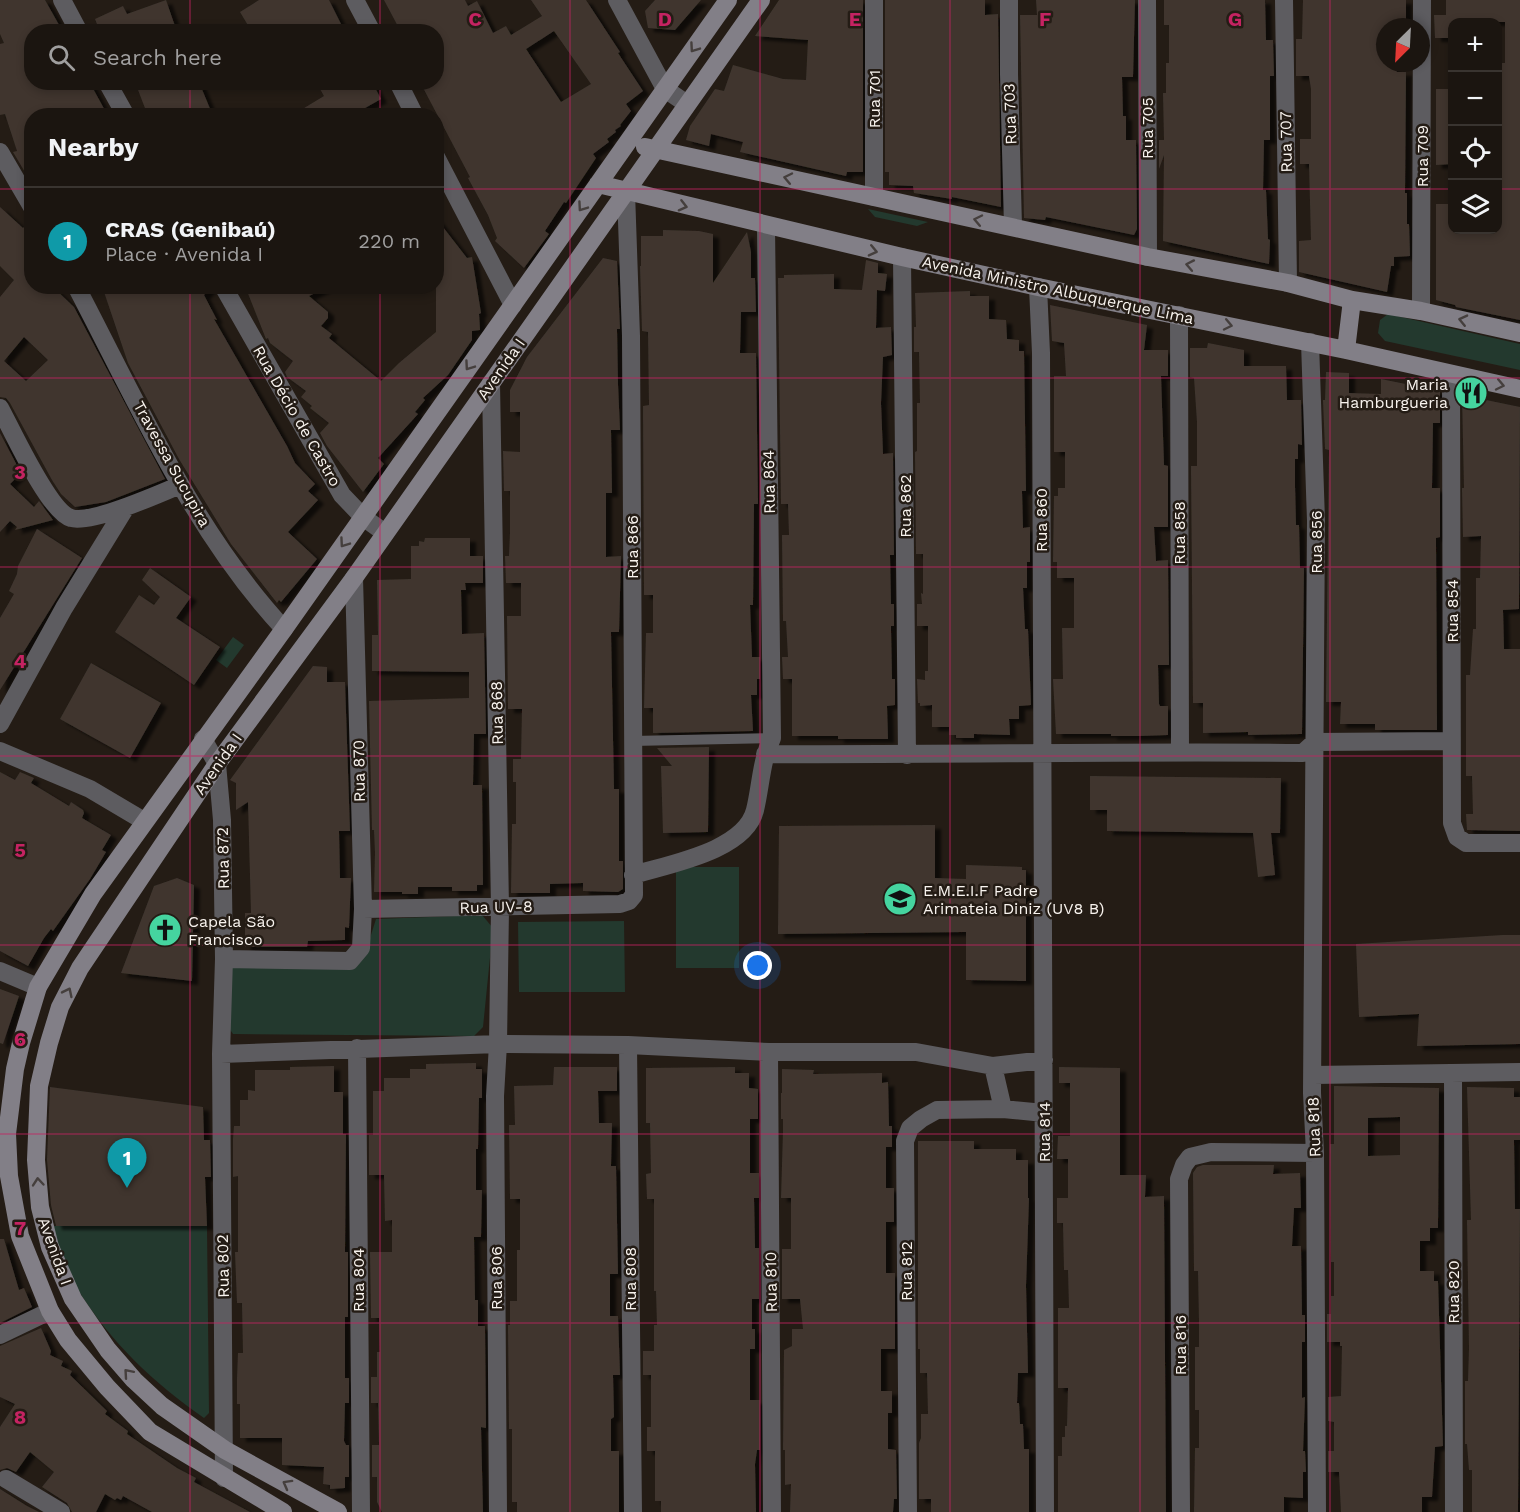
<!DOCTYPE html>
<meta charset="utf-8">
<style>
body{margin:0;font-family:"Work Sans",sans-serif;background:#28221e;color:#f1f3f6}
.controls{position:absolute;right:18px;top:18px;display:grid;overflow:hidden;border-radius:12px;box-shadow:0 3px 9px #0003}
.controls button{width:54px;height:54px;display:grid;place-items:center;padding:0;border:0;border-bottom:2px solid #393430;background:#1b1510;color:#f1f3f6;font:30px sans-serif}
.compass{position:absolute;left:1376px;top:18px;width:54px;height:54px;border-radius:50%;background:#1b1510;box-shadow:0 3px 9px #0003;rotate:204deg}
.you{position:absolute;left:758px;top:966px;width:21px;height:21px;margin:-15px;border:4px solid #fff;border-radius:50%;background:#1a73e8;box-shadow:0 0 0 9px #1a73e833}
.badge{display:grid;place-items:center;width:39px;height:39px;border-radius:50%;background:#7c3aed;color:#fff;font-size:20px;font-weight:700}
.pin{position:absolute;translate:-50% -50px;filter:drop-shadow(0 2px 3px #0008)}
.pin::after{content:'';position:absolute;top:32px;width:21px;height:18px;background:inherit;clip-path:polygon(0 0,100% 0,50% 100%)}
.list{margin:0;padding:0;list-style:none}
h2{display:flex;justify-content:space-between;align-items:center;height:78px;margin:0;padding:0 24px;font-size:26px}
h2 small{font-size:20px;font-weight:400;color:#a09f9f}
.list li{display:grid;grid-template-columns:39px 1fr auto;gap:18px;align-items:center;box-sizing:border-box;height:108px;padding:0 24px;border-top:2px solid #393430}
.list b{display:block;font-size:22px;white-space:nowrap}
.list p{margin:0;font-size:20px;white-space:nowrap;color:#a09f9f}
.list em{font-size:20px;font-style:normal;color:#a09f9f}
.icon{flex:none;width:33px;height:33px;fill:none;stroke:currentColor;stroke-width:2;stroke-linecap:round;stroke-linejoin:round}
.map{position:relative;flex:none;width:1520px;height:1512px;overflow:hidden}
.search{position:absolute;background:#1b1510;box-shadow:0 3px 9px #0003;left:24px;top:24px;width:420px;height:66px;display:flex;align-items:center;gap:15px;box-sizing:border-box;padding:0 21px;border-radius:24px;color:#a09f9f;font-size:22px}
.panel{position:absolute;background:#1b1510;box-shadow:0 3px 9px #0003;left:24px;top:108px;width:420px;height:186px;border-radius:24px}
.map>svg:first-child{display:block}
.green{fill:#23392e}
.building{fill:#3f362f;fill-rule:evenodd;filter:url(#shadow)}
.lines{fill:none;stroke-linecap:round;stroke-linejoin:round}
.lane{stroke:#5d5c60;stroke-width:10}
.street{stroke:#5d5c60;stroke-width:18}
.secondary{stroke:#827f87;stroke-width:18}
.oneway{stroke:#453f3d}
.grid{fill:none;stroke:#c52362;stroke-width:1.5;stroke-opacity:0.55}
.labels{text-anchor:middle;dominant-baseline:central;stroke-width:5;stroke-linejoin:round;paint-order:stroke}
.street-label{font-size:16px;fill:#f8f3ee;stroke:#241c15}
.poi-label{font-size:16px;fill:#f8f3ee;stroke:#241c15;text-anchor:start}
.grid-label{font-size:20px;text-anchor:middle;font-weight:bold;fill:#c52362;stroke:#241c15;stroke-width:5;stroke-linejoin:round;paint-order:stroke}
</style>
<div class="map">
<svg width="1520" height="1512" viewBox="0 0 1520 1512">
<defs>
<filter id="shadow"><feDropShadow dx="6" dy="4" stdDeviation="1.5" flood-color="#0009"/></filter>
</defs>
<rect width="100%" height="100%" fill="#241c15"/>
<!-- green -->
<path class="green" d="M868 209 928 222 917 226 875 217Z
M1388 314 1520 344V370L1385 341 1378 333 1380 320Z
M233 637 244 645 227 668 216 660Z
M676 867H739V968H676Z
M482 915 493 928 483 1027 474 1036 233 1034 225 1022 224 973 235 963 365 954 376 919Z
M624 921 625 992H519L518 922Z
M52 1226H207L209 1413 204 1418C153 1382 112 1344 78 1290 67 1271 59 1247 52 1226Z"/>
<!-- building -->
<path class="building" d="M0 0H45L63 32H32V82H77L78 88 90 83 108 116H32V184L13 152 17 151 5 114 0 115V44L4 43 0 34Z
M166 0 177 32H100L95 19 123 6 127 14Z
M259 0H329L345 32H252L240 12Z
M384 0H465L468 6 477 1 493 33 506 26 511 35 542 16 531 0H586L620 52 618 53 643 91 626 104 631 111 620 125 621 126 615 130 616 132 607 139 609 142 593 154 596 158 566 203 564 202 545 231 549 234 524 268 495 241 497 238 488 215 468 178 470 177 420 82H436V32H401ZM554 31 591 84 561 102 526 49Z
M655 0H701L675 30 648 28 645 11Z
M779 0H863V172H847L846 176 740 152 743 142 711 134 709 146 686 140 690 126 715 89 724 91 733 65 783 79 806 80 808 40 755 36Z
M885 0H985V15L998 14 1001 207 952 197V199L914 193 913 186 889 185V172H885Z
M1036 0H1135L1133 77H1122L1123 116H1126V140H1136L1137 229 1134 235 1046 217 1045 220 1024 218 1020 15H1037Z
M1164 0H1265L1266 40H1273L1274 76H1270V140H1264L1263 190H1266L1268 239 1270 240 1269 264 1163 241 1164 155 1159 169V140H1164L1163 93H1166V63H1169V25H1164Z
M1303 0H1406V27H1385V63H1397V72H1406L1405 193H1407V224H1409L1410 256 1394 257V266H1391L1387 292 1299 272V241L1311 240 1309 164H1300V139H1311V89L1309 76H1296V39H1302Z
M1446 0H1520V320L1456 307 1455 305 1436 300V204H1452V230H1497V63H1505V22H1452V38H1435L1434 15H1446Z
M135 82H199L213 116H148Z
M316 82H372L381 99 351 116H291L324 96Z
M1436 89H1452V164L1436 165Z
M0 207 23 228 32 219V286H52L74 307 165 479 106 502 75 507 61 494 52 480 10 403 6 398 0 397V297L14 280 0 266ZM24 337 48 360 26 381 4 361Z
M436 218 467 258 472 257 481 313 479 314 480 330 472 331V340L448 375 423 398 425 400 415 412 418 414 378 458 384 464 363 492 327 446 320 433 329 423 310 408 312 406 301 397 306 391 287 377 285 372 293 361 270 343 268 338 266 339 245 286H330L309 296 328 312V318L321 326 332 334 329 338 381 381 399 363 436 332Z
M663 230 699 231 713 234V283L747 232 751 252V278H755L756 312H741L740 353H756L758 504H754L753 605H750L752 657H760V679H757V695H751L753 731 653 733V708H644L646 633H653V595H644L643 406 649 405 648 332 642 331 640 266H641V236H663Z
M603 258 617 261 620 329H617L618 384 620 430H611L612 493H606V557L621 556 619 632H611L614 789H619V861H623V889L618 892 583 891V883L550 884V893H511L512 824H516V782H513V759H521L522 709H508L507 616H521V583H506L505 556H509L510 532V491H504L503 451 520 452V412H510V390L527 357Z
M866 260 878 263V273L887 274 885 291 877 290 876 328 891 327 892 355 883 357 881 403 883 454 893 453 894 555H890L891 604H894V626H891V629L892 679H895V705L887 706 888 739H838V736H792V679H783L782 657H788L786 621H783L782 535H789L788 504H781L778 278H784V275L834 274V289L862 290Z
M102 286H212L204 295 217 320 214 319 287 446 295 463 315 484 308 491 318 500 288 532 317 559 281 602 279 600 277 603 231 544 179 459 128 363Z
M970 291V296H989V319L1006 320 1007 339 1019 340V351H1024L1026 491H1022L1023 528 1030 527V562H1027V588H1023L1025 629H1028L1031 705 1019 706V719H1009L1010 735 974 734V738H956V735H949V727H932V705L920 706V703H918L917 679 925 680V671H928V626H917V604H922L921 593 923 594V554H916L915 452 917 451V403H920L919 352H914V327H916L915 293Z
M1050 305 1147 325 1144 350H1168V376H1161L1164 465 1168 466V527H1154L1156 561 1168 560 1169 665H1158L1159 704 1160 706H1168V735L1139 736H1111V734H1056L1053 679H1063L1062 628H1074V578H1057V562H1053L1054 496H1058V488H1065V452H1054V376H1066L1064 343 1052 341Z
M1208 343 1244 350V366H1286L1287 400H1301L1302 445 1298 444V459H1295V485L1296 525H1299L1300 568H1304L1302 734 1248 735V732L1203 733V703H1193L1191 466H1197V422L1194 378 1190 377V348H1207Z
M1326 372 1349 373V393L1381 394V379L1440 391V423H1433L1432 488H1440V537L1436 538 1437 730H1375V724H1340L1341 702H1326L1329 450 1325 449 1323 400H1325Z
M1462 395 1520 407 1519 609 1503 610 1504 649H1520V831L1467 830 1466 814H1473L1472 776H1466V675H1470L1473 629H1476V578H1480L1481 536 1463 537 1462 488H1464Z
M0 433 21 473 10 484 34 507 39 501 53 520 15 530 17 527 10 521 0 532Z
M37 529 82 558 0 690V618L14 594 9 591 17 574 18 566Z
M425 538H470V556H483V583H465L466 590H461L462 634 484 633 486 734H474L473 785H482L483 885H477V891H452V887H418V894H402V892H374L375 853 374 830H372L369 701 469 698V672L372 671V635H378L377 580 411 579V546H419V541L424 542Z
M150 568 191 597 176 618 220 647 194 685 115 632 139 595 154 605 160 597 142 580Z
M91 663 161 703 130 758 60 719Z
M313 666 327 667V682H345L350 831H339L340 878H351L349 928 345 927V940L308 941 307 947H245V913H251L248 802 236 810V783L230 780Z
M709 747 708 832 663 833 661 766H672L657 748Z
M0 772 15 780 20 772 34 778 31 783 69 806 71 802 83 810 84 813 82 818 111 835 102 850 106 852 90 879 53 931 51 929 44 938 28 966 0 951Z
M1090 776 1281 778 1280 833H1271L1275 875 1258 877 1253 833 1107 831V810H1090Z
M935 825V878L966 879V865L1022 867V870H1026V981L966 980V932L778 934 779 826Z
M177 878 194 885 192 981 121 973 154 886Z
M1503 935H1520V1044L1417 1046 1419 1014 1359 1017 1356 944Z
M0 989 19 996 3 1044 0 1043Z
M476 1063V1069H482V1098H479L478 1149H476V1190H482L481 1237H474L475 1300H478V1326H485L486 1428 481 1427 483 1512H382L377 1502V1477H372V1445H379L378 1403H371V1377H377V1352H380L379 1318H371L370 1252H392V1220L385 1221 384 1175H369V1135H373V1091H384V1078H410V1069H426V1064Z
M334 1066V1092H343V1134H346L345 1252H348V1317H345V1378H349V1403H345L344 1441 346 1445H349V1477H345V1488L330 1489V1485L323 1484 324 1467 282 1465V1438H240V1404H237V1379L238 1353H243L242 1303H237L235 1252H238V1176L233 1177V1139L234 1126H240V1100H248V1090L255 1091V1070H290V1067Z
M554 1067H617V1091H598L599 1123H612L611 1166H616L618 1274H610V1316H618L620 1375H613L614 1417 611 1419V1451H619V1512H517V1502H512V1429H509L508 1325H510V1301H517V1250H520V1199H510L509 1125H515L514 1086 553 1085Z
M735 1067V1073H749V1088L758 1089V1119H750V1173H759V1198H754L755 1248H759V1299H752V1329H755V1349H750V1400H760V1450H757L755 1464 756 1512H661V1501H655V1451H647V1427H651V1375H643V1351H654V1325H657L656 1291H654V1199H647L646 1174 651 1173 650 1123H646V1068Z
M1059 1067 1120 1068V1175H1146L1145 1197 1164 1196 1166 1512H1058V1456H1062V1437H1065V1426H1067L1068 1388H1058V1308H1069L1068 1270H1064L1063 1223H1057V1198H1068V1159H1057L1058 1136H1070V1083H1059Z
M782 1069 814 1070 813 1074 882 1073V1083L888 1082 889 1126H892V1147H886V1188H894V1222H886V1273H895V1349H881V1391H892V1413H888V1449L896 1450 897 1499H894L893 1512H790L791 1484 785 1485V1450H783L784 1350 792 1346V1329H803L800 1299H782V1249H791V1198H781L783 1131V1119H781V1093H782Z
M1334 1086 1439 1088 1438 1228H1430V1241H1420V1271H1434V1281H1438L1443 1446 1435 1447 1432 1497H1422V1512H1341L1339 1472H1328V1451H1334V1422L1328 1421V1397L1341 1396 1342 1346H1340V1342H1327V1314H1331V1296H1334V1262H1331L1330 1144H1334ZM1400 1117V1155L1368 1156V1118Z
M50 1087 203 1107 204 1140H210L211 1177H205L207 1226H56L51 1205 47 1160Z
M1467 1087 1514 1088V1097H1520V1140H1514L1515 1209H1520L1518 1512H1472V1470H1469L1467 1444H1465V1381H1468L1469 1348 1467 1220H1471Z
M918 1141H974V1149H1016V1160H1028V1198H1029L1026 1286 1028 1373H1018L1017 1403H1019L1020 1424H1023L1024 1449H1029V1512H931V1499H919V1443L921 1438V1414H928L927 1373H920V1349H918Z
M1203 1165H1274L1273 1174 1300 1173 1301 1208H1294L1292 1246H1301L1302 1315H1305V1342H1302V1398L1305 1397 1303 1451H1305L1306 1472H1303V1498L1284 1497V1512H1194L1195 1448H1199V1410H1195V1347H1199V1322L1198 1271H1194L1193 1173 1197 1167Z
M0 1239H4L19 1290 24 1288 32 1307 0 1323Z
M41 1328 51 1351 50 1355 63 1361 61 1366 72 1371 70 1375 107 1411 105 1414 128 1431 127 1434 177 1468 196 1478 194 1482 250 1512H152L123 1496 121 1500 117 1498 115 1500 105 1494 96 1512H72L67 1503 42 1487 54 1472 30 1452 16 1472 7 1468 0 1470V1427L15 1404 0 1397V1346Z
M0 1489 27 1506 39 1512H0Z"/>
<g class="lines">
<!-- lane -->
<path class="lane" d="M632 741 772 738"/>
<!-- street -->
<path class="street" d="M62 0 79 32
M355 0 372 32
M617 0 665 89 687 104
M874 0V197
M1009 0V74L1013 227
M1147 0 1148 257
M1284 0 1288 283
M107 82 126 116
M398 82 415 116
M0 152 32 207
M436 157 513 305
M902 257 907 755
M76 286C138 404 193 531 284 629
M223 286 342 495 363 517 385 533
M1038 287 1041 353 1045 1512
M1421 311 1422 0
M1179 315 1180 752
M1310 342 1316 521 1312 1093 1315 1153 1317 1512
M1451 374 1452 823 1457 837 1466 843H1520
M491 383 500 908 498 1044 495 1096 498 1512
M0 408C12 430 49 512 71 518 91 524 159 494 180 485
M0 724 64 608 126 507
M203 739 217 764 222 820 224 959 221 1054 224 1478
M0 751 90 789 144 821
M765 754C944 755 1123 751 1303 753L1315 742 1451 741
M633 875C669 864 745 851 755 810 761 785 761 761 772 738L766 226
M363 909 620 904 629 901 634 895 631 336 626 192
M224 959 350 961 361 948 363 909 354 578
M0 971 38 987
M628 1045 633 1512
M357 1048 361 1512
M769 1052 772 1512
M221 1054 498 1044 628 1045 769 1052H916L993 1066 1044 1060
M993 1066 1003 1109
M1453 1073 1454 1512
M1313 1075 1520 1072
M0 1335 50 1311
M6 1479 61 1512
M908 1512 905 1141 910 1128 921 1119 937 1110 1003 1109 1044 1113
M1181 1512 1179 1179 1184 1165 1190 1157 1211 1152 1315 1153"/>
<!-- secondary -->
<path class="secondary" d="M645 147 1148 257 1288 283 1352 300 1421 311 1520 333
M598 184 902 257 1038 287 1346 350 1520 389
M1346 350 1352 300
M283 1512 150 1432 107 1387 68 1340 50 1311 20 1236 9 1176 7 1134 15 1069 21 1043 38 987 93 894 284 629 728 0
M338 1512 225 1450 162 1406 134 1380 108 1350 73 1299 50 1247 40 1207 36 1160 39 1086 49 1043 60 1007 80 968 217 764 354 578 761 0"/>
</g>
<!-- one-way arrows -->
<defs><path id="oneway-chevron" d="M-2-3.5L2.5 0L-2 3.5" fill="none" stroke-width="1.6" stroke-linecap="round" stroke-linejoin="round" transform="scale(1.5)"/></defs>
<g class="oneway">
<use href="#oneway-chevron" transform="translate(694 48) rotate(125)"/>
<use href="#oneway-chevron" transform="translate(788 178) rotate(-168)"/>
<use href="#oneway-chevron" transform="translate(683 206) rotate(14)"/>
<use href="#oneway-chevron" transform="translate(582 207) rotate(125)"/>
<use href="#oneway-chevron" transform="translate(978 220) rotate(-168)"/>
<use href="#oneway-chevron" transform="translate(873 251) rotate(13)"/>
<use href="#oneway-chevron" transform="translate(1190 265) rotate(-169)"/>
<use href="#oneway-chevron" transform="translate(1463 320) rotate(-167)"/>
<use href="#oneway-chevron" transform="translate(1228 325) rotate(12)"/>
<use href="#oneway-chevron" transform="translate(469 366) rotate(125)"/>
<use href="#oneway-chevron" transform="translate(1500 385) rotate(12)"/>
<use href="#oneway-chevron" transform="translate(344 543) rotate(125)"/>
<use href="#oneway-chevron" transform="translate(68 992) rotate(-64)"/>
<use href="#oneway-chevron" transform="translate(38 1182) rotate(-95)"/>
<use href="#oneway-chevron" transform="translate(128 1373) rotate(-131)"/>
<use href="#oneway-chevron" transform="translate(287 1484) rotate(-151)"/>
</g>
<!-- grid -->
<path class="grid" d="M190 0V32M380 0V32M570 0V1512M760 0V1512M950 0V1512M1140 0V1512M1330 0V1512M190 82V116M380 82V116M0 189H32M436 189H1452M1498 189H1520M190 286V1512M380 286V1512M0 378H1520M0 567H1520M0 756H1520M0 945H1520M0 1134H1520M0 1323H1520"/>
<!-- icons -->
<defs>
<symbol id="restaurant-disc" viewBox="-11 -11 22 22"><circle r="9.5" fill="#45d49f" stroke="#241c15"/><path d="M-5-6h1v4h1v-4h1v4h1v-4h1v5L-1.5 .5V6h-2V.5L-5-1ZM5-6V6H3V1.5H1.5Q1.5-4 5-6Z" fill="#111"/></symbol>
<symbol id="school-disc" viewBox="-11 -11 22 22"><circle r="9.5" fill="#45d49f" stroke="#241c15"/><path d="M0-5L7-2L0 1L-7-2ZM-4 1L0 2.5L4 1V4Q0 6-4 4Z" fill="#111"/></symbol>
<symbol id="church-disc" viewBox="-11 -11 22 22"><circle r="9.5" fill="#45d49f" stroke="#241c15"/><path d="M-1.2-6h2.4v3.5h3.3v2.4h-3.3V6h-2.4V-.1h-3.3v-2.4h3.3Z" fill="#111"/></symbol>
</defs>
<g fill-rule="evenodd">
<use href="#restaurant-disc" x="1452" y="374" width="38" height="38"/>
<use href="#school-disc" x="881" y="880" width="38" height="38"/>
<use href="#church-disc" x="146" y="911" width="38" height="38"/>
</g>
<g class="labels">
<!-- street labels -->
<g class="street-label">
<text transform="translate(874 99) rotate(-90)">Rua 701</text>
<text transform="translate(1010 114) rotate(-92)">Rua 703</text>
<text transform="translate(1147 128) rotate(-90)">Rua 705</text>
<text transform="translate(1286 142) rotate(-91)">Rua 707</text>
<text transform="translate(1422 156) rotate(-90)">Rua 709</text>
<text transform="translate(1058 290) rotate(12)">Avenida Ministro Albuquerque Lima</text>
<text transform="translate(501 369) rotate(-55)">Avenida I</text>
<text transform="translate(297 416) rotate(60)">Rua Décio de Castro</text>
<text transform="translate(172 464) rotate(61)">Travessa Sucupira</text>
<text transform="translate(769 482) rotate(-91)">Rua 864</text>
<text transform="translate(905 506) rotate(-90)">Rua 862</text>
<text transform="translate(1041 520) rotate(-90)">Rua 860</text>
<text transform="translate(1179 533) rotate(-90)">Rua 858</text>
<text transform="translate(1316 542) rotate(-90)">Rua 856</text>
<text transform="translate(632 547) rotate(-90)">Rua 866</text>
<text transform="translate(1452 611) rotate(-90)">Rua 854</text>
<text transform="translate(497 713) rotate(-91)">Rua 868</text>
<text transform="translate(218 764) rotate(-55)">Avenida I</text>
<text transform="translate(359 771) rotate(-91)">Rua 870</text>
<text transform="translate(223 858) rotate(-91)">Rua 872</text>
<text transform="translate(496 907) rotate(-1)">Rua UV-8</text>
<text transform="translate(1314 1127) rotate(-92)">Rua 818</text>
<text transform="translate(1044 1132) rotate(-90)">Rua 814</text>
<text transform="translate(55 1251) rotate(70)">Avenida I</text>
<text transform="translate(223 1266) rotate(-91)">Rua 802</text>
<text transform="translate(906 1271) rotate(-90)">Rua 812</text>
<text transform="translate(496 1278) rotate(-90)">Rua 806</text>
<text transform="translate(630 1279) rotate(-90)">Rua 808</text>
<text transform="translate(358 1280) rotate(-90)">Rua 804</text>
<text transform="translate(771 1282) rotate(-91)">Rua 810</text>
<text transform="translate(1453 1292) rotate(-90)">Rua 820</text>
<text transform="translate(1180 1345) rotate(-90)">Rua 816</text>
</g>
<!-- poi labels -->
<g class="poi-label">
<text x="1448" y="384" text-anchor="end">Maria<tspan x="1448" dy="18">Hamburgueria</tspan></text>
<text x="923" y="890">E.M.E.I.F Padre<tspan x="923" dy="18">Arimateia Diniz (UV8 B)</tspan></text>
<text x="188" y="921">Capela São<tspan x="188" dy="18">Francisco</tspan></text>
</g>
</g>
<g class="grid-label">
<text x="475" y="26">C</text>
<text x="665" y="26">D</text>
<text x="855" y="26">E</text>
<text x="1045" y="26">F</text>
<text x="1235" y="26">G</text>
<text x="20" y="479">3</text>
<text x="20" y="668">4</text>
<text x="20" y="857">5</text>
<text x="20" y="1046">6</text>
<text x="20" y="1235">7</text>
<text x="20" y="1424">8</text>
</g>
</svg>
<div class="controls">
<button>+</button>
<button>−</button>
<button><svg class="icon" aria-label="locate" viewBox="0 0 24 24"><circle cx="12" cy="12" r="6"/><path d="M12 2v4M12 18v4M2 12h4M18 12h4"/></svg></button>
<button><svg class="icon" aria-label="layers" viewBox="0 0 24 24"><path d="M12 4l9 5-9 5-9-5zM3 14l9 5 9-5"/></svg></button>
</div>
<svg class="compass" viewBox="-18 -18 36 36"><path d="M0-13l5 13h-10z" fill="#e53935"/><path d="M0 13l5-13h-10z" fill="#a09f9f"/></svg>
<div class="you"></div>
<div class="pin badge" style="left:127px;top:1188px;background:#0f9aa8">1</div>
<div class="search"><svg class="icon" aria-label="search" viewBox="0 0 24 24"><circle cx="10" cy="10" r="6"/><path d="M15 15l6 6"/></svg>Search here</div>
<section class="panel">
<h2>Nearby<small></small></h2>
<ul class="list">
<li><span class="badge" style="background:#0f9aa8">1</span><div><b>CRAS (Genibaú)</b><p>Place · Avenida I</p></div><em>220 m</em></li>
</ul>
</section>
</div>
